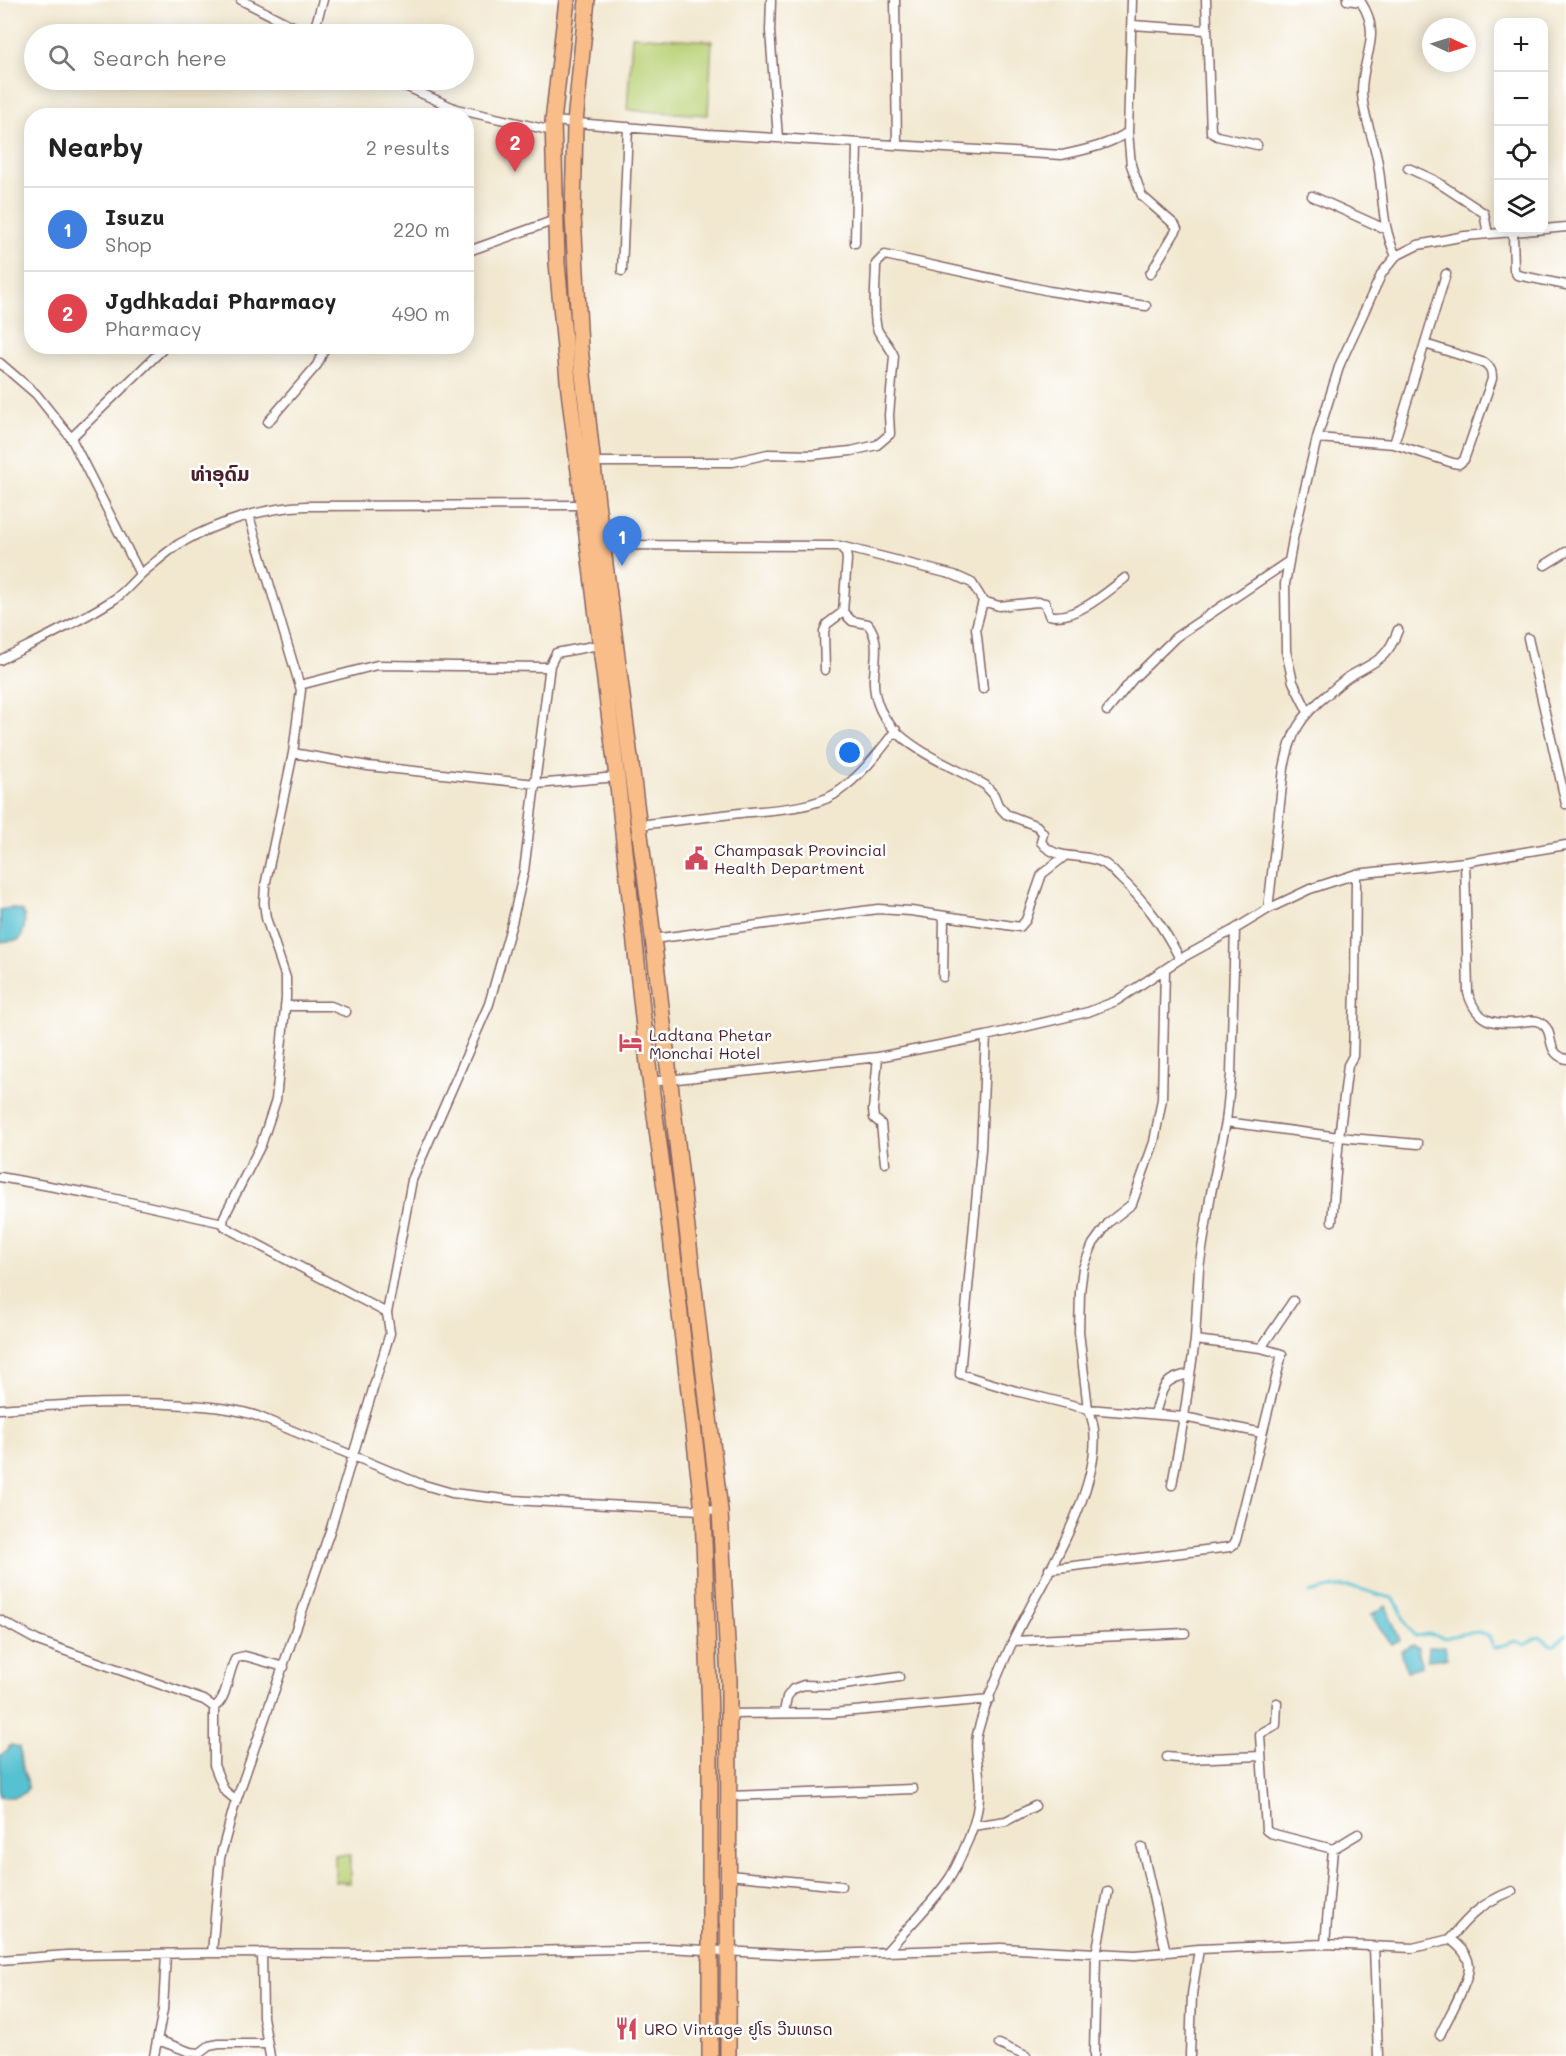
<!DOCTYPE html>
<meta charset="utf-8">
<style>
body{margin:0;font-family:Mali,"Noto Sans Lao",sans-serif;background:#f6f6f6;color:#222}
.controls{position:absolute;right:18px;top:18px;display:grid;overflow:hidden;border-radius:12px;box-shadow:0 3px 15px #0003}
.controls button{width:54px;height:54px;display:grid;place-items:center;padding:0;border:0;border-bottom:2px solid #e0e0e0;background:#fff;color:#222;font:30px sans-serif}
.compass{position:absolute;left:1422px;top:18px;width:54px;height:54px;border-radius:50%;background:#fff;box-shadow:0 3px 15px #0003;rotate:94deg}
.you{position:absolute;left:850px;top:753px;width:21px;height:21px;margin:-15px;border:4px solid #fff;border-radius:50%;background:#1a73e8;box-shadow:0 0 0 9px #1a73e833}
.badge{display:grid;place-items:center;width:39px;height:39px;border-radius:50%;background:#1a73e8;color:#fff;font-size:20px;font-weight:700}
.pin{position:absolute;translate:-50% -50px;filter:drop-shadow(0 2px 3px #0008)}
.pin::after{content:'';position:absolute;top:32px;width:21px;height:18px;background:inherit;clip-path:polygon(0 0,100% 0,50% 100%)}
.list{margin:0;padding:0;list-style:none}
h2{display:flex;justify-content:space-between;align-items:center;height:78px;margin:0;padding:0 24px;font-size:26px}
h2 small{font-size:20px;font-weight:400;color:#767676}
.list li{display:grid;grid-template-columns:39px 1fr auto;gap:18px;align-items:center;box-sizing:border-box;height:84px;padding:0 24px;border-top:2px solid #e0e0e0}
.list b{display:block;font-size:22px;white-space:nowrap}
.list p{margin:0;font-size:20px;white-space:nowrap;color:#767676}
.list em{font-size:20px;font-style:normal;color:#767676}
.icon{flex:none;width:33px;height:33px;fill:none;stroke:currentColor;stroke-width:2;stroke-linecap:round;stroke-linejoin:round}
.map{position:relative;flex:none;width:1566px;height:2056px;overflow:hidden}
.search{position:absolute;background:#fff;box-shadow:0 3px 15px #0003;left:24px;top:24px;width:450px;height:66px;display:flex;align-items:center;gap:15px;box-sizing:border-box;padding:0 21px;border-radius:33px;color:#767676;font-size:22px}
.panel{position:absolute;background:#fff;box-shadow:0 3px 15px #0003;left:24px;top:108px;width:450px;height:246px;border-radius:24px}
.map>svg:first-child{display:block}
.green{fill:#bad277;stroke:#827851;stroke-width:1.5}
.water{fill:#56c1d1;stroke:#50707e;stroke-width:1.5}
.lines{fill:none;stroke-linecap:round;stroke-linejoin:round}
.stream{stroke:#56c1d1;stroke-width:3}
.street-casing{stroke:#856565;stroke-width:11}
.highway-casing{stroke:#856565;stroke-width:18}
.street{stroke:#fff;stroke-width:8}
.highway{stroke:#f8bd89;stroke-width:15}
.labels{text-anchor:middle;dominant-baseline:central;stroke-width:5;stroke-linejoin:round;paint-order:stroke}
.poi-label{font-size:16px;fill:#4a1f2b;stroke:#fff;text-anchor:start}
.quarter-label{font-size:20px;font-weight:bold;fill:#4a1f2b;stroke:#fff}
</style>
<div class="map">
<svg width="1566" height="2056" viewBox="0 0 1566 2056">
<rect width="100%" height="100%" fill="#fff"/>
<filter id="ink" filterUnits="userSpaceOnUse"><feTurbulence type="fractalNoise" baseFrequency=".0167" numOctaves="2"/><feDisplacementMap in="SourceGraphic" scale="12" xChannelSelector="R" yChannelSelector="G"/><feConvolveMatrix kernelMatrix="1 2 1 2 8 2 1 2 1" color-interpolation-filters="sRGB"/></filter>
<filter id="wash" filterUnits="userSpaceOnUse"><feTurbulence type="fractalNoise" baseFrequency=".008" numOctaves="4" result="noise"/><feDisplacementMap in="SourceGraphic" scale="24" xChannelSelector="R" yChannelSelector="G"/><feGaussianBlur stdDeviation="1.35" result="paint"/><feColorMatrix in="noise" values="0 0 0 0 0 0 0 0 0 0 0 0 0 0 0 0 0 1.4 0 .05"/><feComposite in="paint" operator="in"/></filter>
<g filter="url(#wash)">
<rect width="100%" height="100%" fill="#f2e8d0"/>
<!-- green -->
<path class="green" d="M632 36 712 41 708 115 627 110Z
M335 1855H350V1883L335 1882Z"/>
<!-- water -->
<path class="water" d="M12 908 23 911C26 920 25 933 19 940L0 942V910Z
M1386 1606 1400 1640 1391 1644 1371 1615Z
M1413 1645 1419 1648 1418 1654 1422 1666 1407 1671 1401 1651Z
M1445 1646 1447 1658 1427 1660 1428 1647Z
M11 1745 19 1747C20 1754 21 1763 23 1771 24 1774 26 1777 27 1780 31 1798 12 1798 0 1796V1755L8 1751 9 1747Z"/>
<g class="lines">
<!-- stream -->
<path class="stream" d="M1310 1593C1323 1589 1335 1586 1349 1587 1364 1588 1377 1596 1393 1598 1403 1609 1402 1624 1415 1636L1428 1634 1445 1638 1461 1634 1479 1632 1488 1635 1494 1648 1516 1641 1525 1645 1535 1638 1541 1637 1551 1645H1555L1566 1635"/>
</g>
</g>
<g filter="url(#ink)">
<g class="lines">
<defs>
<path id="street" d="M241 0 308 34
M771 0 770 31 778 138
M895 0 897 145
M1206 0 1211 132 1217 136 1257 145
M1347 0 1361 2C1383 36 1362 56 1362 91 1362 113 1373 136 1377 158 1384 192 1380 223 1396 256
M1132 25 1206 30
M313 34 323 0
M392 80 456 109 553 131
M553 121 708 134 1062 155C1085 150 1109 145 1128 132L1132 0
M1128 132 1131 165 1142 196 1175 225 1177 229 1150 274
M1408 168 1434 180 1484 213 1488 234
M1312 196 1385 229
M1513 232 1566 227
M855 243 857 143
M466 252 555 220
M622 271 628 127
M0 363 36 394 71 438 140 574
M268 422 317 365 326 346
M71 438 166 346
M1317 438 1394 444 1453 463 1459 464 1464 460 1492 379C1492 371 1491 368 1485 363L1425 344
M1394 444 1446 274
M593 462H733L768 454 812 455 851 451 877 445 890 434 889 415 894 356C890 346 883 340 878 331 872 319 876 279 876 264L885 255 1049 291 1146 306
M604 545 840 546 954 575 972 583 983 601 999 606 1037 602 1045 603 1049 615C1072 622 1108 592 1125 578
M840 546 846 553 847 559 843 612 852 621 868 624C880 639 875 659 874 677 871 739 941 759 985 785L994 795 998 805 1006 814 1037 826 1043 833 1041 842C1057 863 1084 851 1105 864 1110 867 1115 873 1119 877 1146 902 1163 926 1180 959
M1545 565 1566 552
M1528 638 1566 804
M0 660C38 641 77 623 113 600 126 592 135 578 147 569 157 561 168 551 179 544 217 522 263 508 306 506L587 505
M825 670 824 631 827 624 843 612
M300 685 377 665 546 667 550 665 556 653 604 644
M983 689 976 628 983 601
M1307 710 1293 682 1286 651 1285 584 1293 539 1317 438 1340 364 1382 273 1396 256 1418 245 1465 236 1513 232 1514 270 1517 275 1566 285
M1107 711 1132 680 1176 637 1289 561
M293 753 368 766 536 784 617 777
M639 825C673 821 707 817 740 813 768 810 811 809 835 794 860 777 878 754 896 730
M1465 862 1468 993C1477 1023 1493 1025 1522 1022 1528 1021 1536 1019 1541 1023 1556 1031 1544 1053 1566 1059
M1268 909 1284 768C1291 732 1300 717 1328 694 1335 688 1342 681 1350 676 1376 661 1387 660 1398 630
M653 939 878 909 911 911 1020 927 1026 920 1042 874 1065 856
M1165 970 1162 1099 1154 1142 1132 1204 1109 1222 1093 1244 1083 1268 1080 1292 1079 1332 1088 1409 1184 1417 1195 1340
M943 977 944 916
M285 1006H331L346 1012
M878 1057 873 1110 874 1118 881 1124 885 1163
M650 1082 878 1057 986 1036 1088 1012 1116 1001 1180 959 1235 929 1268 909 1310 889 1356 874 1465 862 1566 845
M1226 1122 1339 1137 1418 1144
M0 1177 98 1195 223 1223 225 1227 387 1313 390 1333 330 1531 234 1807 220 1858 212 1953
M1332 1221 1339 1137 1348 1065 1353 1056 1355 990 1356 874
M223 1223 224 1217 261 1145 276 1100 286 998V978L266 918 264 903 265 886 293 753 301 690 249 516
M387 1313 412 1180 489 1004 512 923 524 871 550 665
M1261 1348 1293 1301
M0 1409C62 1405 123 1400 185 1405 210 1406 233 1408 257 1416L421 1484 452 1493 512 1500 720 1511
M1155 1413C1164 1388 1160 1380 1189 1374
M1172 1485 1184 1417 1262 1433
M1049 1569 1230 1547 1234 1544 1236 1540 1282 1354 1261 1348 1195 1340 1199 1268 1211 1193 1226 1122 1231 1075 1235 929
M0 1620 38 1641 204 1700 214 1707C228 1700 227 1672 236 1658L245 1656 284 1667
M1013 1641 1185 1633
M1277 1703 1276 1725 1263 1732 1260 1735 1266 1830 1270 1833 1333 1849 1325 1944
M214 1707V1765L224 1790 236 1800
M784 1712 787 1697 793 1689 804 1685 837 1686 899 1677
M729 1714 832 1713 990 1699
M1167 1757 1187 1759 1261 1756
M729 1796 913 1789
M973 1826 1006 1821 1035 1806
M1142 1848 1166 1952
M1333 1849 1358 1834
M729 1875 841 1886
M1450 1939C1470 1915 1482 1903 1512 1891
M1374 1947 1378 2056
M886 1952C907 1928 931 1905 949 1879 957 1867 963 1851 969 1838 977 1818 981 1797 979 1776 978 1762 974 1749 977 1735 984 1705 1000 1669 1013 1641 1038 1586 1118 1468 1088 1409L1016 1391 960 1374 981 1149 986 1036
M262 1953 263 2017 270 2056
M0 1960 67 1955 212 1953 392 1954 667 1948 801 1955 1001 1948 1135 1955 1199 1949 1325 1944 1413 1948 1450 1939C1458 1945 1468 1954 1469 1965 1470 1981 1447 2019 1440 2035
M158 2040 190 2052 200 2053 209 2046 219 2044H268
M999 2044 1026 2056
M154 2056 163 2010 166 1954
M1094 2056 1096 1954 1108 1892
M1190 2056 1192 1994 1199 1949"/>
<path id="highway" d="M567 0 553 121 557 263 569 391 617 777 648 1064 667 1203 703 1511 710 1714V2056
M587 0 575 123 573 215 580 347 597 502 650 912 720 1511 729 1680 728 2056"/>
</defs>
<!-- street casing -->
<use href="#street" class="street-casing"/>
<!-- highway casing -->
<use href="#highway" class="highway-casing"/>
<!-- street -->
<use href="#street" class="street"/>
<!-- highway -->
<use href="#highway" class="highway"/>
</g>
</g>
<!-- icons -->
<defs>
<symbol id="civic-bare" viewBox="-9 -9 18 18"><path d="M-.6-6.5H3V-4.5H.6V-3L4-1V1h2V6H-6V1h2V-1L-.6-3ZM-1.2 2.5V6h2.4V2.5Z" fill="#d1495b" stroke="#fff" stroke-width="2.5" paint-order="stroke"/></symbol>
<symbol id="hotel-bare" viewBox="-9 -9 18 18"><path d="M-6-4.5h1.5V1H6V5H4.5V3h-9V5H-6ZM-4 0a1.8 1.8 0 1 1 3.6 0ZM.5 0V-2.5h3Q6-2.5 6 0Z" fill="#d1495b" stroke="#fff" stroke-width="2.5" paint-order="stroke"/></symbol>
<symbol id="restaurant-bare" viewBox="-9 -9 18 18"><path d="M-5-6h1v4h1v-4h1v4h1v-4h1v5L-1.5 .5V6h-2V.5L-5-1ZM5-6V6H3V1.5H1.5Q1.5-4 5-6Z" fill="#d1495b" stroke="#fff" stroke-width="2.5" paint-order="stroke"/></symbol>
</defs>
<g fill-rule="evenodd">
<use href="#civic-bare" x="680" y="842" width="33" height="33"/>
<use href="#hotel-bare" x="614" y="1026" width="33" height="33"/>
<use href="#restaurant-bare" x="610" y="2012" width="33" height="33"/>
</g>
<g class="labels">
<!-- poi labels -->
<g class="poi-label">
<text x="714" y="849">Champasak Provincial<tspan x="714" dy="18">Health Department</tspan></text>
<text x="649" y="1034">Ladtana Phetar<tspan x="649" dy="18">Monchai Hotel</tspan></text>
<text x="644" y="2028">URO Vintage ຢູໂຣ ວີນເທຣດ</text>
</g>
<!-- quarter labels -->
<g class="quarter-label">
<text x="220" y="473">ທ່າອຸດົມ</text>
</g>
</g>
</svg>
<div class="controls">
<button>+</button>
<button>−</button>
<button><svg class="icon" aria-label="locate" viewBox="0 0 24 24"><circle cx="12" cy="12" r="6"/><path d="M12 2v4M12 18v4M2 12h4M18 12h4"/></svg></button>
<button><svg class="icon" aria-label="layers" viewBox="0 0 24 24"><path d="M12 4l9 5-9 5-9-5zM3 14l9 5 9-5"/></svg></button>
</div>
<svg class="compass" viewBox="-18 -18 36 36"><path d="M0-13l5 13h-10z" fill="#e53935"/><path d="M0 13l5-13h-10z" fill="#767676"/></svg>
<div class="you"></div>
<div class="pin badge" style="left:622px;top:566px;background:#3f7fe0">1</div>
<div class="pin badge" style="left:515px;top:172px;background:#e0444e">2</div>
<div class="search"><svg class="icon" aria-label="search" viewBox="0 0 24 24"><circle cx="10" cy="10" r="6"/><path d="M15 15l6 6"/></svg>Search here</div>
<section class="panel">
<h2>Nearby<small>2 results</small></h2>
<ul class="list">
<li><span class="badge" style="background:#3f7fe0">1</span><div><b>Isuzu</b><p>Shop</p></div><em>220 m</em></li>
<li><span class="badge" style="background:#e0444e">2</span><div><b>Jgdhkadai Pharmacy</b><p>Pharmacy</p></div><em>490 m</em></li>
</ul>
</section>
</div>
